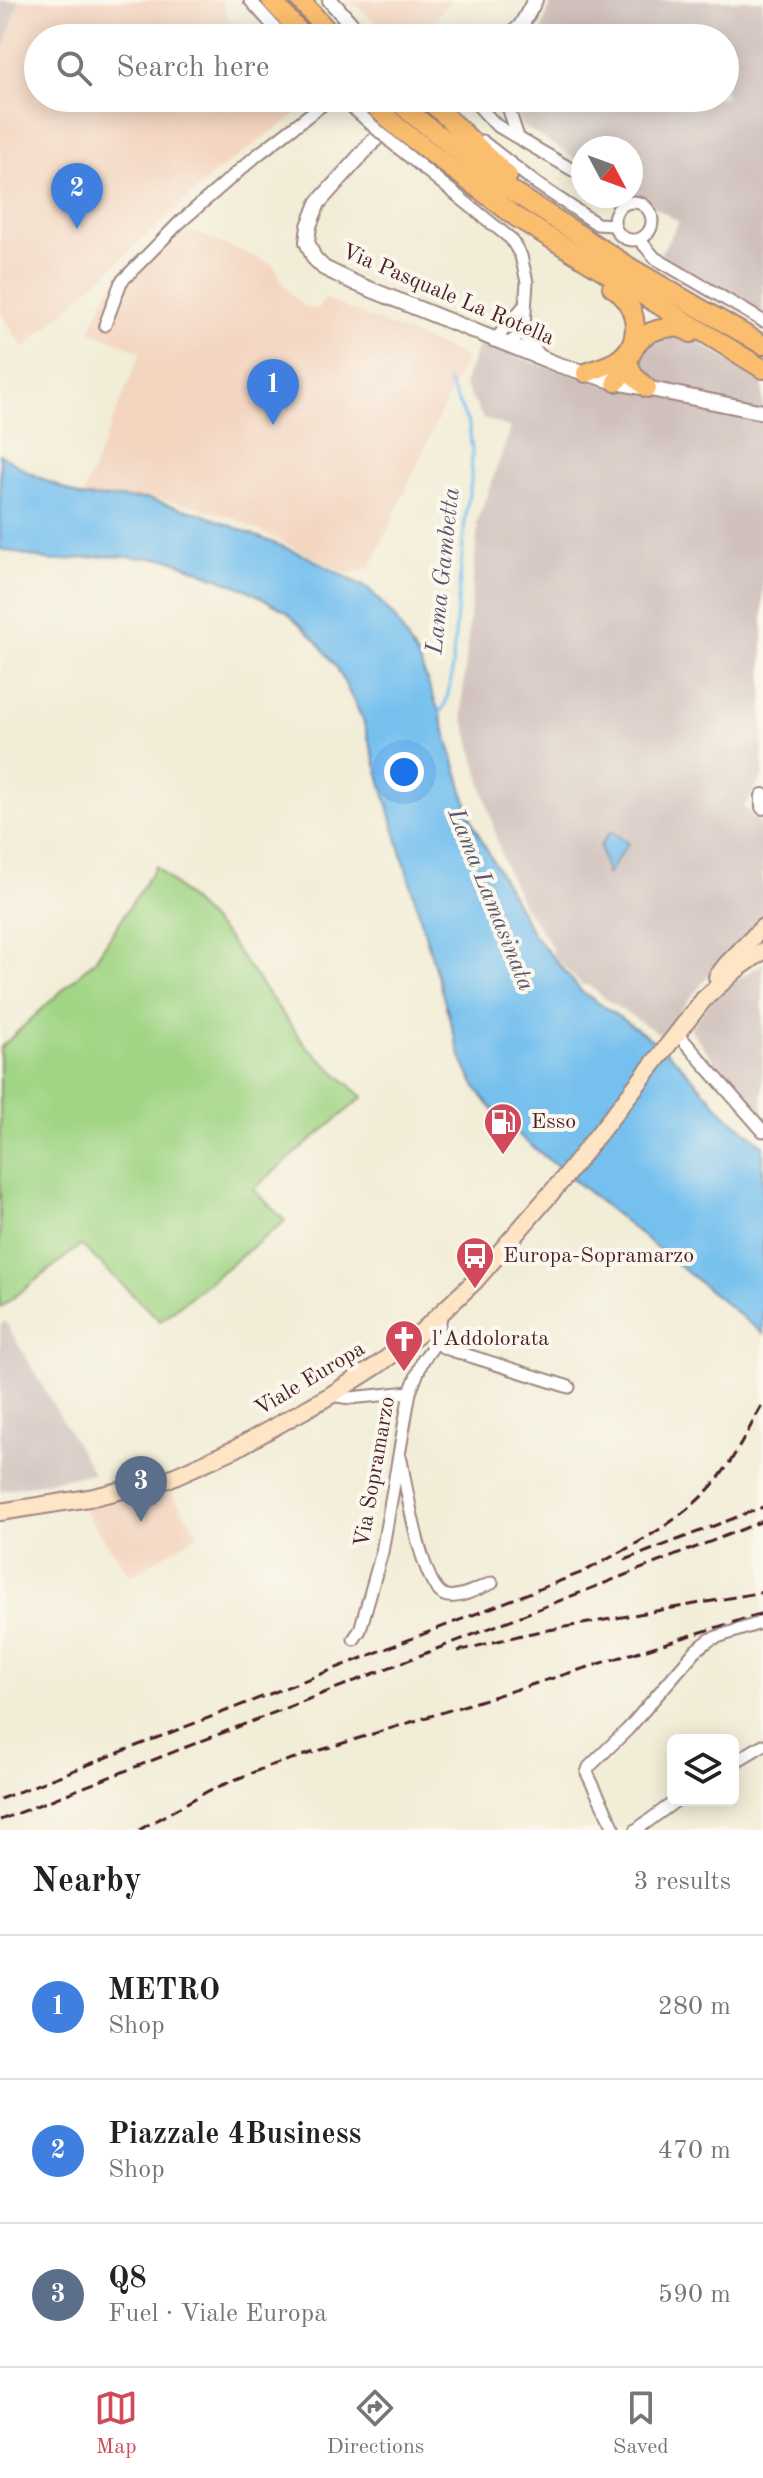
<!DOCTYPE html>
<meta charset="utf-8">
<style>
body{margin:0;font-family:"Old Standard TT",serif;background:#f6f6f6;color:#222}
.controls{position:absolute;right:24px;bottom:24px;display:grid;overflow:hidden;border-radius:12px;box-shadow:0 4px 20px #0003}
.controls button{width:72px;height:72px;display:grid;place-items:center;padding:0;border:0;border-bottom:2px solid #e0e0e0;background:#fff;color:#222;font:40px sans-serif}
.compass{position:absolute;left:571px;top:136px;width:72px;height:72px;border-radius:50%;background:#fff;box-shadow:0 4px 20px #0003;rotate:131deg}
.you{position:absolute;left:404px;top:772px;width:28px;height:28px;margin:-20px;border:6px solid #fff;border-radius:50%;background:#1a73e8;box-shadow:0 0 0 12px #1a73e833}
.badge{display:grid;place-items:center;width:52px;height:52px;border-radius:50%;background:#d1495b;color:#fff;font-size:26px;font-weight:700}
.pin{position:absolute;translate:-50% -66px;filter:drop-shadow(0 2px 4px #0008)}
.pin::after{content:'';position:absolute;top:42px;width:28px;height:24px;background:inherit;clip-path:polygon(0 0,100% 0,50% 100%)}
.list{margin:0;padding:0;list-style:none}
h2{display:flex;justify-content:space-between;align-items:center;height:104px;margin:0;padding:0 32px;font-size:34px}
h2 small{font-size:26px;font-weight:400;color:#767676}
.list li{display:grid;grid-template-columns:52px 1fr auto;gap:24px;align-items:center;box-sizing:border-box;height:144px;padding:0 32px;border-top:2px solid #e0e0e0}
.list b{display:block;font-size:30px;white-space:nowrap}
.list p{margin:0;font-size:26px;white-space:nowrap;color:#767676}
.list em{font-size:26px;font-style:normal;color:#767676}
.icon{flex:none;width:44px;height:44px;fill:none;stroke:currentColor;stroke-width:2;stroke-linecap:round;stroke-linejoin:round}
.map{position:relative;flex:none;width:763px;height:1830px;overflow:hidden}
.search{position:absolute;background:#fff;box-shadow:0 4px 20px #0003;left:24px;right:24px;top:24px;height:88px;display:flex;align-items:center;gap:20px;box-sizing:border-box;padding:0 28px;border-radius:44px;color:#767676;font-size:30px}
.sheet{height:536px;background:#fff}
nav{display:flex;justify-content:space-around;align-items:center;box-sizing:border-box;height:112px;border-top:2px solid #e0e0e0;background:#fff;font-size:22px;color:#767676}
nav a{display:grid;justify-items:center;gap:4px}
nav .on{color:#d1495b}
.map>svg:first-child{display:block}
.built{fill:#f3d4bf}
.industrial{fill:#cfc0bb}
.green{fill:#a1d585;stroke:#767a58;stroke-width:2}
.water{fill:#74c0ee;stroke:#5f708c;stroke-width:2}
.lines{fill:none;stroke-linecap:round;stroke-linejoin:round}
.stream{stroke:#74c0ee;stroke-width:3}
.minor-casing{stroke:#9e8681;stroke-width:15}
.tertiary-casing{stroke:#9e8681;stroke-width:18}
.secondary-casing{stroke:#9e8681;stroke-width:20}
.trunk-casing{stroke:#9e8681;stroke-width:22}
.minor{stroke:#fff;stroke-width:11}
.tertiary{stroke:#fff;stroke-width:14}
.secondary{stroke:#fde5c5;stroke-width:16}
.trunk{stroke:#fbbd6e;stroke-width:18}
.rail{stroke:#4a1f2b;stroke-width:3;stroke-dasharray:12 6;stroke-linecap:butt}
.minor-bridge-casing{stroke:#9e8681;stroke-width:15;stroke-linecap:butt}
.trunk-bridge-casing{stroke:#9e8681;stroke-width:22;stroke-linecap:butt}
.minor-bridge{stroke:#fff;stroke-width:11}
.trunk-bridge{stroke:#fbbd6e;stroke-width:18}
.labels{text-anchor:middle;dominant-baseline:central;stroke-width:8;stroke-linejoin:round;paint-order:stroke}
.street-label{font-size:22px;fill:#4a1f2b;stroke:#fbf7ec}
.poi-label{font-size:22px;fill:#4a1f2b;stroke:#fbf7ec;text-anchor:start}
.water-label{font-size:24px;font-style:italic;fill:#59576f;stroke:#fbf7ec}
</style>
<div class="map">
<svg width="763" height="1830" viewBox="0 0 763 1830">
<rect width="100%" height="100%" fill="#fbf7ec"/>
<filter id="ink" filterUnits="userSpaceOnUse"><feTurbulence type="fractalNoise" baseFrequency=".0125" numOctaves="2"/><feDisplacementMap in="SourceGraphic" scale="16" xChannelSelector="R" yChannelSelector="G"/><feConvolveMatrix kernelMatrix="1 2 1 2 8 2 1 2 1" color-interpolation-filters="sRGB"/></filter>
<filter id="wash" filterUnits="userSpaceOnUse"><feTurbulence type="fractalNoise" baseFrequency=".006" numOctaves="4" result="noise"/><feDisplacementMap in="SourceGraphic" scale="32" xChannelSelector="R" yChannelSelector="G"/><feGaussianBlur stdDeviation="1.8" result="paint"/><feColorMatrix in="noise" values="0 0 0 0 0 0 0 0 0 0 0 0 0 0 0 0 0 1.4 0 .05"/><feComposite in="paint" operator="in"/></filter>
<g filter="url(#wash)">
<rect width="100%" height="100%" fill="#f2edd7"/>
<!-- built -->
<path class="built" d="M19 0H221L229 19 260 38H38V98H318L215 173 24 348 0 312V63Z
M351 0H451L419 38H393Z
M177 221 187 229 270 263 274 266 285 287 303 306 317 309 325 299 466 357 371 567 348 574 233 518 192 505 152 498H93L83 494 141 352 90 331 108 290Z
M170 1491 199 1534 130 1576 83 1509Z"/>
<!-- industrial -->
<path class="industrial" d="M0 0H19L0 63Z
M552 0H763V314L660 254 679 222 631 192V148H583V163L521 125 515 113 518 98H725V38H539Z
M681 331 763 381V776L744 807 763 827V934L725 955 661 1035 608 1001 590 986 581 984 553 956 552 947 524 906 509 876 501 854 463 716 462 703 478 526 476 525 511 428 483 418 464 385 479 342 534 363 622 389 640 344Z
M763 963V1125L690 1029 716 994Z
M5 1321 93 1473 0 1491V1325Z"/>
<!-- green -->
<path class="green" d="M156 866 226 936 306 1046 363 1097 253 1189 285 1221 160 1321 81 1245 0 1308V1048L95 960Z"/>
<!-- water -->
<path class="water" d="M0 454 28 472 81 497 148 499 202 514 308 557 369 589 395 618 419 660 440 714 473 824 533 934 581 991 654 1041 676 1060 726 1115 763 1145V1334L517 1134C488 1106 473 1090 459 1051L363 720 337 668 316 640 287 612 248 590 169 559 109 556 51 561 0 549Z
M612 832 628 843 607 875 600 846 609 833Z"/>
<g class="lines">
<!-- stream -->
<path class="stream" d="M438 717 446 702 451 680 466 511 471 482 472 451 469 425 448 381"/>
</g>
</g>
<g filter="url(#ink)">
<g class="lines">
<defs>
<path id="minor" d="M250 0 284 38
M343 98 355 110
M471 98 496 125 583 176
M505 98 518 137
M482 141 537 184 597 224 614 225
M391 142 511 239 521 256 527 282 524 326 518 336 507 345
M614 221a19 19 0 1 1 38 0a19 19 0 1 1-38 0Z
M639 239 655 258 763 321
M105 325 121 282 179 223 256 156 331 98
M524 326 526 338 542 358
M494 341 525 305
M677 1033 763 1131
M437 1341 443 1347 451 1350 569 1387
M331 1395 350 1398 410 1392
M401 1460C406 1485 421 1585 444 1595 457 1601 480 1587 492 1583
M354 1639 360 1630 382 1552 410 1392 423 1360 437 1341 441 1315
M733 1763 763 1745
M615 1830 587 1773 589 1767 628 1729 696 1650 711 1639 763 1622
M636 1830 677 1800"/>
<path id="tertiary" d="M330 0 363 38
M508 38 521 26 535 0
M412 98 318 203 309 226 307 242 314 258 324 268 357 284 559 365 616 382 763 412
M763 796V807"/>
<path id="secondary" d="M717 977 726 965 763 927
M0 1512 89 1498 166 1480 235 1449 331 1395 378 1365 419 1334 475 1281 564 1178 704 999 736 970 763 951"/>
<path id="trunk" d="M271 0 305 38
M300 0 334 38
M431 102 508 176
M413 115 501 184 631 268 763 345
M400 129 516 217 763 369
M628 363 634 376 647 388
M586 373C596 369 607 366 616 361 645 343 638 303 612 287
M616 382C634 358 630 333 666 328 675 326 683 328 691 333"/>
</defs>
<!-- minor casing -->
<use href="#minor" class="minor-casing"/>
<!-- tertiary casing -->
<use href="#tertiary" class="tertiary-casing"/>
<!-- secondary casing -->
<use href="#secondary" class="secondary-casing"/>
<!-- trunk casing -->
<use href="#trunk" class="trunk-casing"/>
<!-- minor -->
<use href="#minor" class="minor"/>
<!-- tertiary -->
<use href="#tertiary" class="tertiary"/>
<!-- secondary -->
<use href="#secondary" class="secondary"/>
<!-- trunk -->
<use href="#trunk" class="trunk"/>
<!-- rail -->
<path class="rail" d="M625 1560 763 1507
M458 1651 526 1634 763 1592
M0 1799 583 1572C636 1544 691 1518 726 1468 740 1447 751 1425 763 1404
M0 1820 763 1521
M139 1830 208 1791 266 1767 763 1613"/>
<defs>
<path id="minor-bridge" d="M355 110 391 142"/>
<path id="trunk-bridge" d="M394 98 413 115
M368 100 400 129"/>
</defs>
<!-- minor-bridge casing -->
<use href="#minor-bridge" class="minor-bridge-casing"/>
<!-- trunk-bridge casing -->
<use href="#trunk-bridge" class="trunk-bridge-casing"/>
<!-- minor-bridge -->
<use href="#minor-bridge" class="minor-bridge"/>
<!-- trunk-bridge -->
<use href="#trunk-bridge" class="trunk-bridge"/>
</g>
</g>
<!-- icons -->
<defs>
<symbol id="fuel-pin" viewBox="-11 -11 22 30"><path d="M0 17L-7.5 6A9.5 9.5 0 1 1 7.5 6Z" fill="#d1495b" stroke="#fbf7ec"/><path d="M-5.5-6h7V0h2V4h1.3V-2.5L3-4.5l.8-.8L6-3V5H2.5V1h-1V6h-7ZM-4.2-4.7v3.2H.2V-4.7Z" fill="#fff"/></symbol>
<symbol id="bus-pin" viewBox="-11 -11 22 30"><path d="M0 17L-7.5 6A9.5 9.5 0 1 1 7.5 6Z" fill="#d1495b" stroke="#fbf7ec"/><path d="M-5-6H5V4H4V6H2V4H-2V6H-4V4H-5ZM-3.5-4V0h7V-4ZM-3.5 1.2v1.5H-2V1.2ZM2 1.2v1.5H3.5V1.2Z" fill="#fff"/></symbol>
<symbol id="church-pin" viewBox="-11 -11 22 30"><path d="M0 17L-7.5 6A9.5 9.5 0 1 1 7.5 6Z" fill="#d1495b" stroke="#fbf7ec"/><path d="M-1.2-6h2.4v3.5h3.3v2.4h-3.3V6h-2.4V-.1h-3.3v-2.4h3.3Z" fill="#fff"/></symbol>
</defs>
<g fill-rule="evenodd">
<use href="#fuel-pin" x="481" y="1100" width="44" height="60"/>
<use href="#bus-pin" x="453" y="1234" width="44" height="60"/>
<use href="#church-pin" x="382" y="1317" width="44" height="60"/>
</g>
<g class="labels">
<!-- street labels -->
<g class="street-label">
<text transform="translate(448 295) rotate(23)">Via Pasquale La Rotella</text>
<text transform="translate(310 1379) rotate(-31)">Viale Europa</text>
<text transform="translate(375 1472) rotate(-80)">Via Sopramarzo</text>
</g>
<!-- poi labels -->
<g class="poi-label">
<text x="531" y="1122">Esso</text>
<text x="503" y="1256">Europa-Sopramarzo</text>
<text x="432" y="1339">l'Addolorata</text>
</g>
<!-- water labels -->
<g class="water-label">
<text transform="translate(444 571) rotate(-84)">Lama Gambetta</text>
<text transform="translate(490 900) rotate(68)">Lama Lamasinata</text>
</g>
</g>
</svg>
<div class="controls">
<button><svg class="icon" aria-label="layers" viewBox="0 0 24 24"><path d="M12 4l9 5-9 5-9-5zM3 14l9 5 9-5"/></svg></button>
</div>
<svg class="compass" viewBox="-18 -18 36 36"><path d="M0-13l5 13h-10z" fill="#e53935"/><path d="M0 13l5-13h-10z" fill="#767676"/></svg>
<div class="you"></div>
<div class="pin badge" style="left:273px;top:425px;background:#3f7fe0">1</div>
<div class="pin badge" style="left:77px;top:229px;background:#3f7fe0">2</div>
<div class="pin badge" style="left:141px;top:1522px;background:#5c6f8a">3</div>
<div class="search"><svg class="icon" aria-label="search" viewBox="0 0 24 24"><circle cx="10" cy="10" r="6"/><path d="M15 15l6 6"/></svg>Search here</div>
</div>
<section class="sheet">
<h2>Nearby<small>3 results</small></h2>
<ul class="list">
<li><span class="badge" style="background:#3f7fe0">1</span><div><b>METRO</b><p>Shop</p></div><em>280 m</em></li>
<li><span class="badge" style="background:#3f7fe0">2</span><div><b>Piazzale 4Business</b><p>Shop</p></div><em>470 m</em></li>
<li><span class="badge" style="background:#5c6f8a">3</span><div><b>Q8</b><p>Fuel · Viale Europa</p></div><em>590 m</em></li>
</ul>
</section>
<nav>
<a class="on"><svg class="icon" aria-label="map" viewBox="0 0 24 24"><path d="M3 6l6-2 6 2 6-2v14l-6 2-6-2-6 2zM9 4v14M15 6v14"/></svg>Map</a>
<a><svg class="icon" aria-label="directions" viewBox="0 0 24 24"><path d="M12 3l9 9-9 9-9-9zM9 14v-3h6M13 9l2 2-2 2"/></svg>Directions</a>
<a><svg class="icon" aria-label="saved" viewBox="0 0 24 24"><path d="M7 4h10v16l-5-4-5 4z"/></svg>Saved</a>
</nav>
